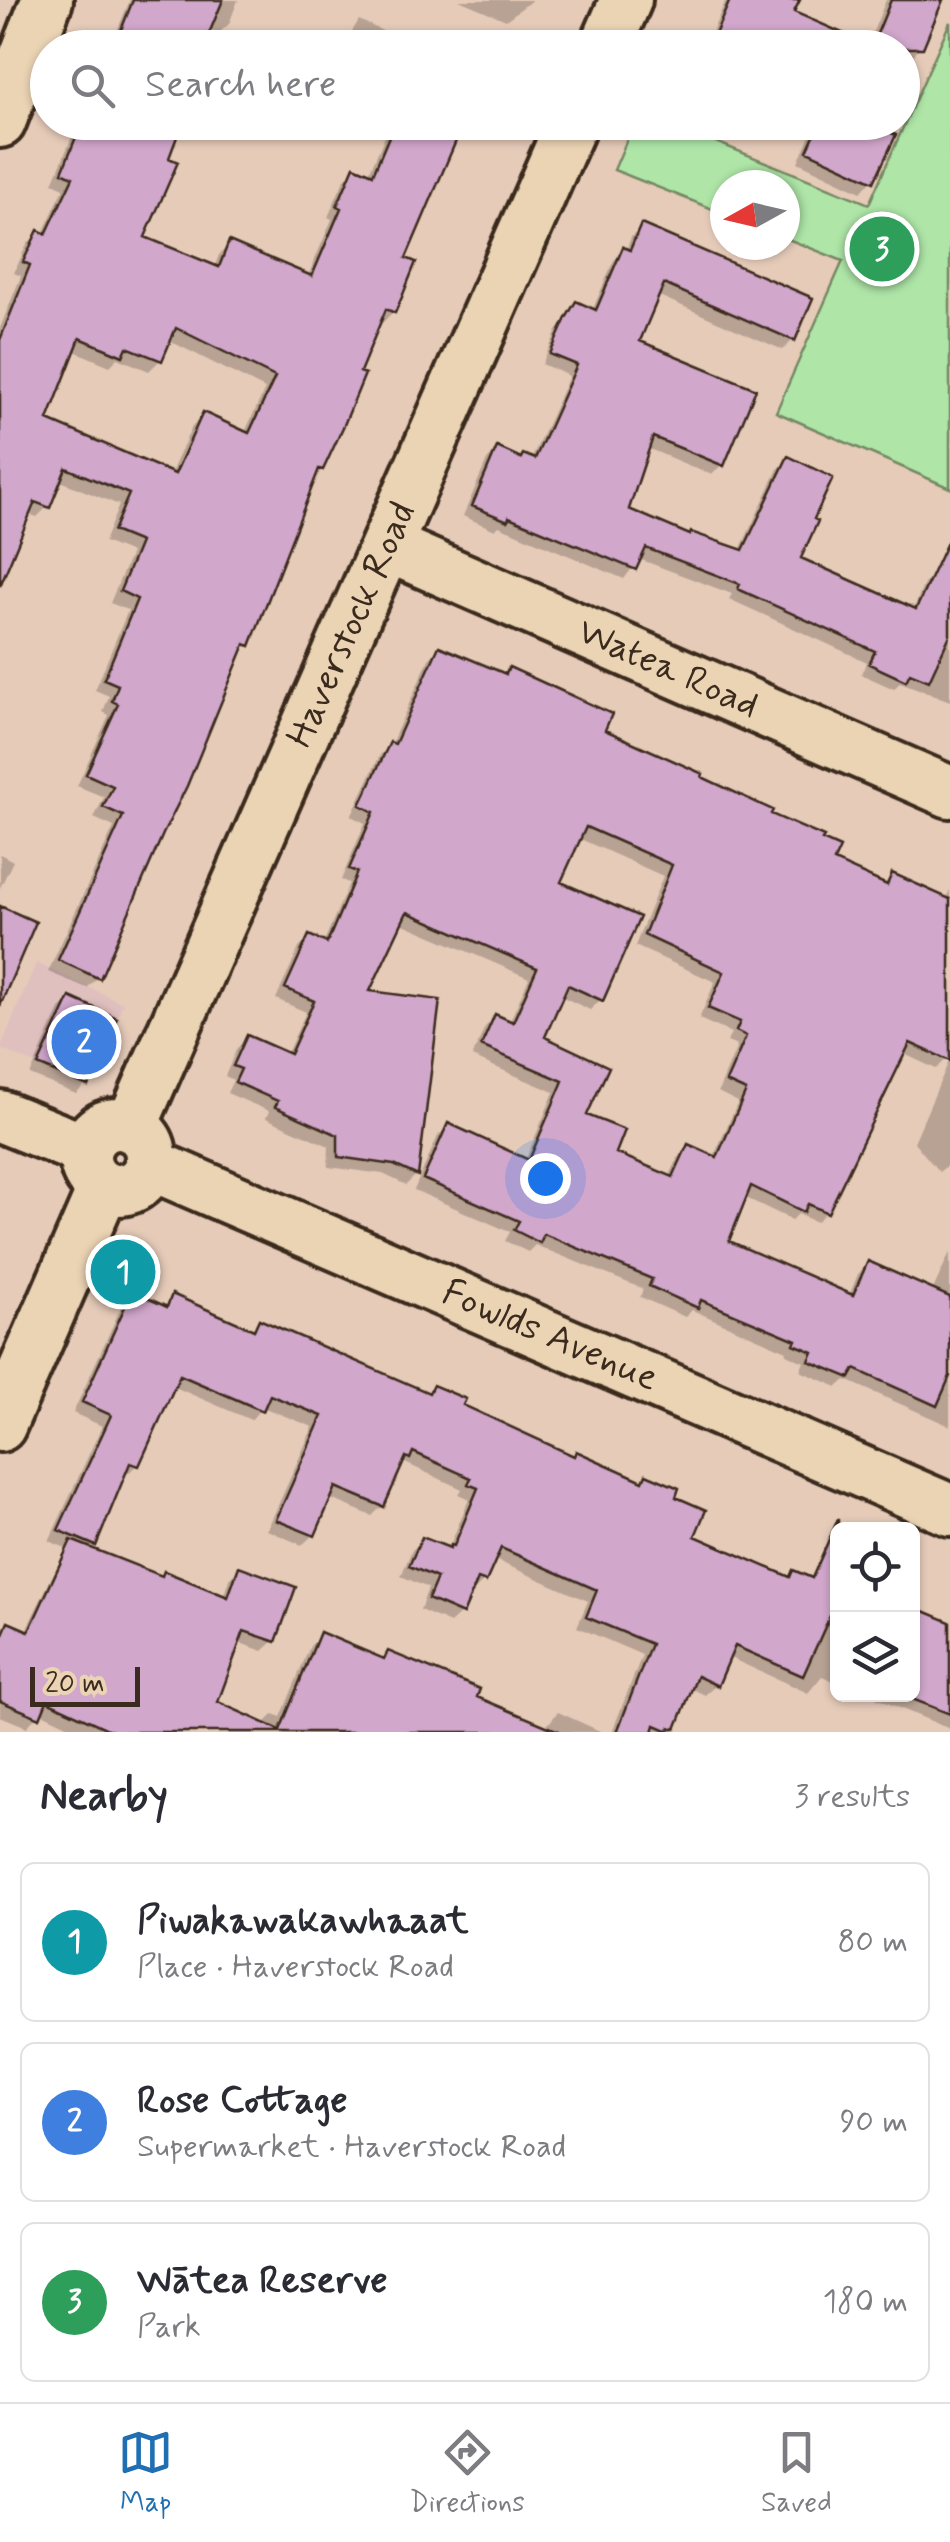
<!DOCTYPE html>
<meta charset="utf-8">
<style>
body{margin:0;font-family:Mynerve,sans-serif;background:#f2f2f3;color:#2b2b33}
.controls{position:absolute;right:30px;bottom:30px;display:grid;overflow:hidden;border-radius:15px;box-shadow:0 2px 8px #0004}
.controls button{width:90px;height:90px;display:grid;place-items:center;padding:0;border:0;border-bottom:2px solid #e1e1e2;background:#fff;color:#2b2b33;font:50px sans-serif}
.compass{position:absolute;left:710px;top:170px;width:90px;height:90px;border-radius:50%;background:#fff;box-shadow:0 2px 8px #0004;rotate:262deg}
.scale{position:absolute;left:30px;bottom:25px;width:110px;box-sizing:border-box;padding-left:10px;border:5px solid #3b2a1e;border-top:0;font-size:28px;line-height:35px;white-space:nowrap;color:#3b2a1e;-webkit-text-stroke:8px #ebd4b4;paint-order:stroke}
.you{position:absolute;left:545px;top:1178px;width:35px;height:35px;margin:-25px;border:8px solid #fff;border-radius:50%;background:#1a73e8;box-shadow:0 0 0 15px #1a73e833}
.badge{display:grid;place-items:center;width:65px;height:65px;border-radius:50%;background:#1f6fb2;color:#fff;font-size:32px;font-weight:700}
.pin{position:absolute;translate:-50% -50%;border:5px solid #fff;box-shadow:0 2px 10px #0006}
.list{margin:0;padding:0;list-style:none}
h2{display:flex;justify-content:space-between;align-items:center;height:130px;margin:0;padding:0 40px;font-size:42px}
h2 small{font-size:32px;font-weight:400;color:#7c7c81}
.list li{display:grid;grid-template-columns:65px 1fr auto;gap:30px;align-items:center;box-sizing:border-box;height:160px;margin:0 20px 20px;padding:0 20px;border:2px solid #e1e1e2;border-radius:15px}
.list b{display:block;font-size:38px;white-space:nowrap}
.list p{margin:0;font-size:32px;white-space:nowrap;color:#7c7c81}
.list em{font-size:32px;font-style:normal;color:#7c7c81}
.icon{flex:none;width:55px;height:55px;fill:none;stroke:currentColor;stroke-width:2;stroke-linecap:round;stroke-linejoin:round}
.map{position:relative;flex:none;width:950px;height:1732px;overflow:hidden}
.search{position:absolute;background:#fff;box-shadow:0 2px 8px #0004;left:30px;right:30px;top:30px;height:110px;display:flex;align-items:center;gap:25px;box-sizing:border-box;padding:0 35px;border-radius:55px;color:#7c7c81;font-size:38px}
.sheet{height:670px;background:#fff}
nav{display:flex;justify-content:space-around;align-items:center;box-sizing:border-box;height:140px;border-top:2px solid #e1e1e2;background:#fff;font-size:28px;color:#7c7c81}
nav a{display:grid;justify-items:center;gap:5px}
nav .on{color:#1f6fb2}
.map>svg:first-child{display:block}
.built{fill:#e0c0bf}
.green{fill:#afe6a8;stroke:#758863;stroke-width:2.5}
.shadow{fill:#0003;fill-rule:evenodd}
.building{fill:#d1a7cc;stroke:#3b2a1e;stroke-width:2.5;fill-rule:evenodd}
.lines{fill:none;stroke-linecap:round;stroke-linejoin:round}
.minor-casing{stroke:#3b2a1e;stroke-width:58}
.minor{stroke:#ebd4b4;stroke-width:50}
.labels{text-anchor:middle;dominant-baseline:central;stroke-width:10;stroke-linejoin:round;paint-order:stroke}
.street-label{font-size:38px;fill:#3b2a1e;stroke:#ebd4b4}
</style>
<div class="map">
<svg width="950" height="1732" viewBox="0 0 950 1732">
<rect width="100%" height="100%" fill="#e6cbb9"/>
<filter id="ink" filterUnits="userSpaceOnUse"><feTurbulence type="fractalNoise" baseFrequency=".01" numOctaves="2"/><feDisplacementMap in="SourceGraphic" scale="20" xChannelSelector="R" yChannelSelector="G"/><feConvolveMatrix kernelMatrix="1 2 1 2 8 2 1 2 1" color-interpolation-filters="sRGB"/></filter>
<g filter="url(#ink)">
<!-- built -->
<path class="built" d="M36 963 123 1003 88 1086 0 1049Z"/>
<!-- green -->
<path class="green" d="M950 22V488L776 412 843 261 785 238V185H725V214L614 170 634 123H669L869 204Z"/>
<!-- shadow -->
<path class="shadow" d="M130 0H238L229 24 218 34 208 30 201 48H110Z
M459 0H532L506 20Z
M726 0H797L791 13 867 46 886 0H939L902 82V48H705Z
M359 20 389 34 382 48H342Z
M78 122H159L142 239 214 268 219 255 230 244 308 276 332 219 328 217 344 180 355 169 368 175 391 122H454L403 259 393 312 382 323 379 321 248 644 238 653 98 977 87 988 48 972 114 827 94 818 104 797 77 786 109 715 103 712 109 696 95 690 128 610 110 603 131 553 104 542 119 505 58 480 48 506 37 517 28 514 0 585V328L21 276 14 273 27 244 38 233 42 235 64 188 53 183ZM168 340 265 389 244 434 203 415 192 426 170 475 45 421 72 350 110 366 118 358 149 371 160 360Z
M692 122H745L729 132 709 131Z
M816 122H885L872 180 861 192 798 162Z
M642 227 793 340 783 350 657 295 637 343 722 464 712 475 647 448 626 511 690 538 739 552 778 469 789 459 798 559 913 610 924 584 935 574 950 581V701L900 682 894 689 861 674 867 662 729 599 732 594 639 559 624 579 499 526 495 530 463 516 487 460 497 450 520 460H531L569 376 542 364 557 331 577 304 592 311 614 260 626 251 631 237Z
M439 649 504 676 510 670 602 732 768 815 831 862 882 886 892 876 945 900 950 890V1056L936 1069 902 1053 826 1212 816 1222 798 1214 792 1220 744 1197 725 1242 849 1296 858 1274 868 1264 932 1292 950 1252V1426L846 1380 838 1387 800 1371 804 1362 786 1354 787 1351 692 1310 685 1317 640 1297 643 1289 535 1245 528 1252 505 1241 510 1232 414 1190 438 1136 448 1126 525 1161 554 1092 472 1057 485 1027 495 1017 509 1023 529 978 399 922 366 993 437 1002 416 1175 406 1185 383 1174 328 1167 329 1146 266 1118 269 1111 227 1093 233 1080 225 1076 237 1048 248 1038 286 1055 306 1012 276 999 299 948 309 938 323 944 349 883 341 880 365 823 351 816 380 755 391 744 429 659ZM578 838 663 876 635 946 715 982 699 1019 731 1033 727 1042 737 1046 718 1092 738 1102 713 1158 688 1147 678 1157 669 1178 613 1154 584 1116 542 1038 561 996 590 1010 601 999 557 883Z
M0 854 13 861 0 888Z
M70 1000 86 1084 76 1094 30 1075 60 1009Z
M950 1059V1163L939 1172 914 1142Z
M133 1294 163 1307 173 1297 251 1331 259 1322 427 1395 434 1388 460 1406 572 1458 641 1483 647 1477 673 1499 691 1538 788 1579 794 1573 809 1580 817 1571 838 1581V1683L822 1676 808 1693 728 1657 716 1685 705 1695 690 1688 673 1732H612L642 1655 577 1627 588 1601 493 1559 484 1581 473 1591 470 1590 461 1613 450 1623 420 1610 428 1588 401 1576 412 1550 423 1540 448 1550 469 1499 459 1494 462 1489 403 1462 382 1506 372 1516 329 1498 313 1535 302 1545 267 1530 313 1427 262 1407 251 1420 172 1386 137 1465 126 1475 123 1474 94 1544 89 1550 160 1579 223 1598 229 1579 240 1568 274 1641 263 1651 237 1642 215 1703 263 1725 274 1714 281 1717 310 1646 321 1635 381 1661 388 1654 474 1698 545 1728 558 1712 602 1732H82L40 1712 27 1727 0 1716V1634L9 1625 25 1632 66 1548 49 1541 102 1426 73 1413 122 1305Z
M950 1625V1729L866 1694H912Z"/>
<!-- building -->
<path class="building" d="M133 0H223L203 48H164L121 30Z
M730 0H800L794 12 872 46 891 0H943L923 48H709Z
M82 122H150L178 134 169 158 178 162 145 237 219 267 229 241 312 276 341 208 337 206 354 166 373 174 395 122H464L406 258 416 262 402 297 395 313 386 309 360 372 365 374 344 425 323 470 319 469 250 646 245 644 187 786 163 834 100 979 58 960 123 816 103 807 113 786 86 774 118 704 112 701 118 685 104 679 137 599 120 591 140 542 113 531 129 494 66 468 50 508 35 502 0 586V340L30 265 23 262 38 230 46 234 73 177 62 172ZM176 328 275 377 249 433 203 412 175 474 48 420 80 338 123 356 127 347 162 361Z
M820 122H887L884 130 896 135 874 182 807 151Z
M641 224 813 298 795 341 664 284 640 341 756 389 724 466 653 437 629 509 690 535 691 532 743 550 788 456 833 478 814 519 818 521 801 558 916 609 950 536V635L929 681 910 673 906 681 869 664 875 651 738 589 740 584 646 548 636 570 509 517 508 521 472 506 497 447 521 458 523 454 535 459 577 365 550 354 566 318 576 301 596 310 623 247 630 250Z
M439 646 506 674 509 667 612 714 605 730 703 774 702 777 773 810 771 814 824 837 822 840 840 848 834 861 887 885 892 873 950 899V1061L910 1043 828 1213 808 1204 804 1212 751 1186 729 1241 853 1295 868 1261 950 1297V1376L937 1406 855 1369 850 1378 809 1361 813 1352 794 1344 796 1340 701 1300 698 1308 649 1286 652 1279 544 1234 540 1243 514 1230 519 1221 423 1179 448 1123 529 1160 563 1081 481 1046 495 1014 513 1022 537 968 407 912 370 991 440 1000 418 1176 394 1165 338 1157V1135L275 1107 278 1101 235 1082 241 1069 233 1066 247 1035 290 1054 314 1001 285 988 309 935 327 943 357 872 349 869 374 812 360 805 390 742 395 744ZM586 827 672 865 644 935 724 972 708 1008 740 1022 736 1031 746 1036 726 1082 746 1091 717 1157 688 1144 673 1177 616 1153 625 1130 587 1115 609 1067 545 1037 568 985 603 1001 640 917 561 882Z
M0 906 36 922 0 1006Z
M70 997 117 1018 88 1086 38 1065Z
M132 1291 167 1307 172 1294 254 1330 259 1319 429 1393 433 1385 466 1399 463 1405 574 1456 576 1451 643 1481 646 1474 679 1488 676 1497 706 1510 695 1536 790 1577 793 1570 812 1578 838 1519V1598L803 1676 735 1646 718 1686 697 1676 676 1729 670 1727 669 1731 655 1725 653 1732H617L651 1644 586 1617 597 1590 501 1548 486 1582 478 1579 463 1614 428 1599 437 1578 409 1566 422 1537 450 1548 451 1545 454 1546 478 1488 468 1484 471 1478 413 1452 410 1459 406 1457 384 1507 336 1487 315 1536 276 1520 322 1416 270 1395 263 1411 180 1375 139 1466 130 1463 96 1546 58 1530 111 1415 82 1402Z
M71 1540 162 1576 164 1571 228 1597 239 1566 296 1587 276 1642 244 1631 218 1702 280 1730 320 1632 384 1659 388 1651 480 1689 477 1697 561 1732H114L47 1701 40 1718 0 1701V1641L8 1622 29 1631Z
M912 1606 950 1622V1714L912 1699Z"/>
<g class="lines">
<defs>
<path id="minor" d="M605 48 626 0
M0 122 47 0
M387 546 950 792
M0 1116 85 1150
M85 1157a33 33 0 1 1 66 0a33 33 0 1 1-66 0Z
M131 1127 572 122
M150 1164 950 1510
M0 1426 104 1187"/>
</defs>
<!-- minor casing -->
<use href="#minor" class="minor-casing"/>
<!-- minor -->
<use href="#minor" class="minor"/>
</g>
</g>
<g class="labels">
<!-- street labels -->
<g class="street-label">
<text transform="translate(352 625) rotate(-66)">Haverstock Road</text>
<text transform="translate(668 669) rotate(24)">Watea Road</text>
<text transform="translate(550 1336) rotate(23)">Fowlds Avenue</text>
</g>
</g>
</svg>
<div class="controls">
<button><svg class="icon" aria-label="locate" viewBox="0 0 24 24"><circle cx="12" cy="12" r="6"/><path d="M12 2v4M12 18v4M2 12h4M18 12h4"/></svg></button>
<button><svg class="icon" aria-label="layers" viewBox="0 0 24 24"><path d="M12 4l9 5-9 5-9-5zM3 14l9 5 9-5"/></svg></button>
</div>
<svg class="compass" viewBox="-18 -18 36 36"><path d="M0-13l5 13h-10z" fill="#e53935"/><path d="M0 13l5-13h-10z" fill="#7c7c81"/></svg>
<div class="scale">20 m</div>
<div class="you"></div>
<div class="pin badge" style="left:123px;top:1272px;background:#0f9aa8">1</div>
<div class="pin badge" style="left:84px;top:1042px;background:#3f7fe0">2</div>
<div class="pin badge" style="left:882px;top:249px;background:#2e9e5b">3</div>
<div class="search"><svg class="icon" aria-label="search" viewBox="0 0 24 24"><circle cx="10" cy="10" r="6"/><path d="M15 15l6 6"/></svg>Search here</div>
</div>
<section class="sheet">
<h2>Nearby<small>3 results</small></h2>
<ul class="list">
<li><span class="badge" style="background:#0f9aa8">1</span><div><b>Piwakawakawhaaat</b><p>Place · Haverstock Road</p></div><em>80 m</em></li>
<li><span class="badge" style="background:#3f7fe0">2</span><div><b>Rose Cottage</b><p>Supermarket · Haverstock Road</p></div><em>90 m</em></li>
<li><span class="badge" style="background:#2e9e5b">3</span><div><b>Wātea Reserve</b><p>Park</p></div><em>180 m</em></li>
</ul>
</section>
<nav>
<a class="on"><svg class="icon" aria-label="map" viewBox="0 0 24 24"><path d="M3 6l6-2 6 2 6-2v14l-6 2-6-2-6 2zM9 4v14M15 6v14"/></svg>Map</a>
<a><svg class="icon" aria-label="directions" viewBox="0 0 24 24"><path d="M12 3l9 9-9 9-9-9zM9 14v-3h6M13 9l2 2-2 2"/></svg>Directions</a>
<a><svg class="icon" aria-label="saved" viewBox="0 0 24 24"><path d="M7 4h10v16l-5-4-5 4z"/></svg>Saved</a>
</nav>
